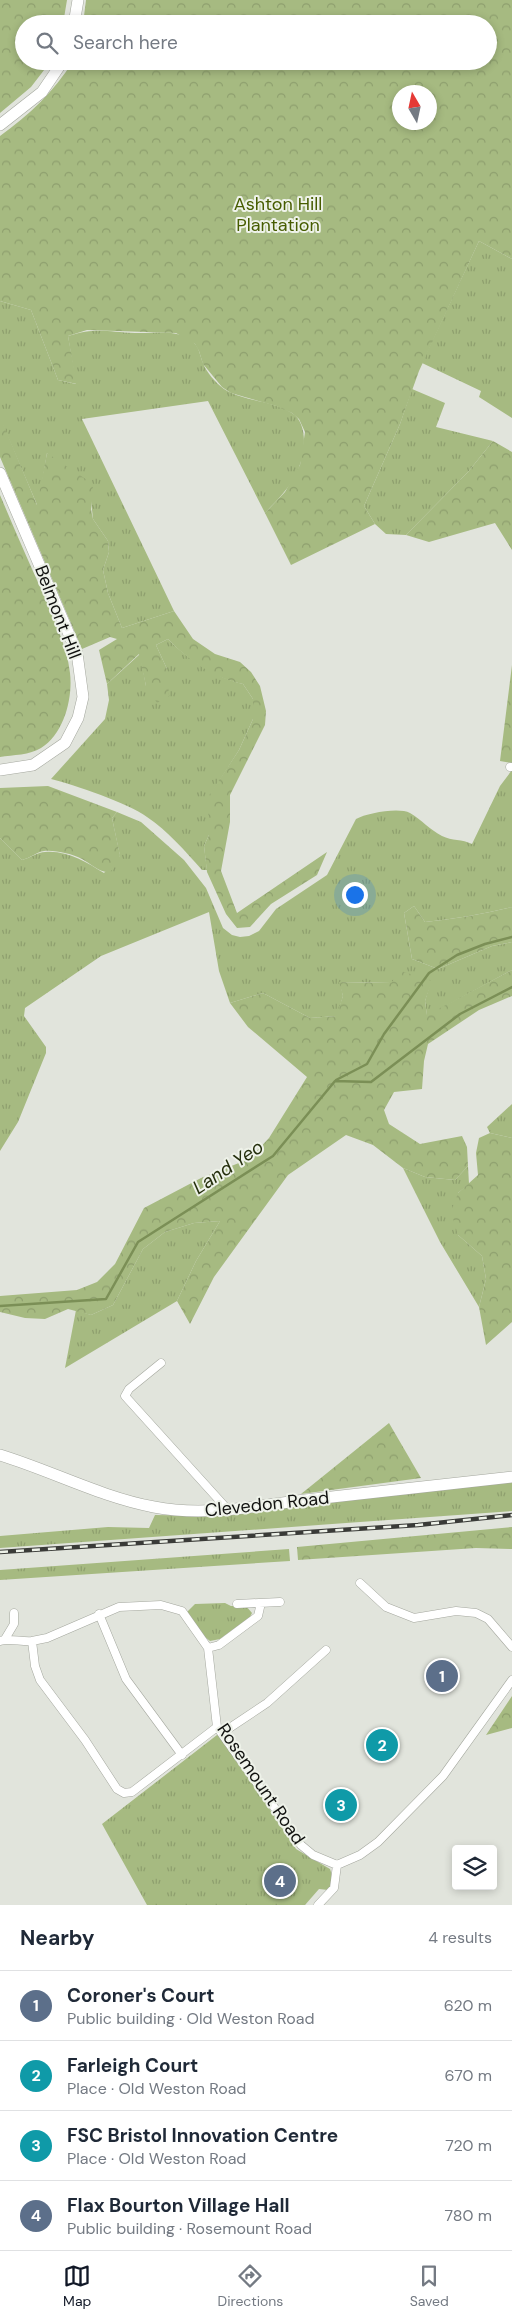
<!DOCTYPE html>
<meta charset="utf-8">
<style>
body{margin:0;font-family:"DM Sans",sans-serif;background:#f2f2f3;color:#1f2937}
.controls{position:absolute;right:15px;bottom:15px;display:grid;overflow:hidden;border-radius:5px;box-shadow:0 2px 8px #0003}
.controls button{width:45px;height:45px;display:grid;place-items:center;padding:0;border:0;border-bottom:1px solid #e0e1e3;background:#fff;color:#1f2937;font:25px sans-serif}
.compass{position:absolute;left:392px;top:85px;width:45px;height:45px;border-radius:50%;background:#fff;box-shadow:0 2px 8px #0003;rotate:351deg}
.you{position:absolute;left:354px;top:894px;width:18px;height:18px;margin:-12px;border:4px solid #fff;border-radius:50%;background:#1a73e8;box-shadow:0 0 0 8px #1a73e833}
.badge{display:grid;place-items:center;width:32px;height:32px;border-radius:50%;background:#111827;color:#fff;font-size:16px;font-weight:700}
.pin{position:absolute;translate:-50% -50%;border:2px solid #fff;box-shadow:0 1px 5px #0006}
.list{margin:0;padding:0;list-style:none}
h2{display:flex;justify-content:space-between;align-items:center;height:65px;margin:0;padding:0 20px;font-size:21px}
h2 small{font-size:16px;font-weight:400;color:#747a83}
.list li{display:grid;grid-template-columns:32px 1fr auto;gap:15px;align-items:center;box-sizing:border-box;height:70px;padding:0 20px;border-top:1px solid #e0e1e3}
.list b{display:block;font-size:19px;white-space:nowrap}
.list p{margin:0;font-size:16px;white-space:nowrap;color:#747a83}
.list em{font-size:16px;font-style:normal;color:#747a83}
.icon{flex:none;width:28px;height:28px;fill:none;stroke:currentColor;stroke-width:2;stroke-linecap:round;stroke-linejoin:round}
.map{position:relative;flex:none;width:512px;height:1905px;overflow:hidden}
.search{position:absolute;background:#fff;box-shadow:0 2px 8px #0003;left:15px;right:15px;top:15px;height:55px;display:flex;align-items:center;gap:12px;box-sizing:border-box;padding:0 18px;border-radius:28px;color:#747a83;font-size:19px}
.sheet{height:345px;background:#fff}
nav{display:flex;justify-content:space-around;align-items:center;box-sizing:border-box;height:70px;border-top:1px solid #e0e1e3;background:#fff;font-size:14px;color:#747a83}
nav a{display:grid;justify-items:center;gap:2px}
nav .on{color:#111827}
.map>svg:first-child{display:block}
.grass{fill:url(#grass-tufts)}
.forest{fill:url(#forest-crowns);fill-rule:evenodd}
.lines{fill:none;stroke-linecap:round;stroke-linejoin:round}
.stream{stroke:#7b8f56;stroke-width:2.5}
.street-casing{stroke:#a4a79e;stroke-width:9}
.secondary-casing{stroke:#a4a79e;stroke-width:12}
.street{stroke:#fff;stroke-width:8}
.secondary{stroke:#fff;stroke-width:11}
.rail-casing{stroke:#3a3b38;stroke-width:4.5}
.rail{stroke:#eef2e9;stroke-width:2.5;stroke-dasharray:8;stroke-linecap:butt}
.labels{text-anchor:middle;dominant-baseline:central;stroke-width:4;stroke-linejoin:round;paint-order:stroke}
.park-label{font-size:18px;fill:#465c00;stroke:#eef2e9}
.street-label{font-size:18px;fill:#111210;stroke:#eef2e9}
.water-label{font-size:19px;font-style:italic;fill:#252f0d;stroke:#eef2e9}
</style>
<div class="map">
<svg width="512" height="1905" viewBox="0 0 512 1905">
<defs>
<pattern id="grass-tufts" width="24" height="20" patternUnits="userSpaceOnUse" patternTransform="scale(1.25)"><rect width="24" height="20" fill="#a6ba81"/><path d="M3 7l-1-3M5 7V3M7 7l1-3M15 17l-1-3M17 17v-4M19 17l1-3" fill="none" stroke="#8e9f6e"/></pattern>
<pattern id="forest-crowns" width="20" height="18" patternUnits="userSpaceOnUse" patternTransform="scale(1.25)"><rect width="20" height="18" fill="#a6ba81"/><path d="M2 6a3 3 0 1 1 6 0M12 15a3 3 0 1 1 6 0" fill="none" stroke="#8e9f6e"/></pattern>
</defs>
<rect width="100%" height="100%" fill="#e1e4dc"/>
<!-- grass -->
<path class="grass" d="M479 241 512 259V418L479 397 481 391 422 363Z
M0 301 31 310 58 380 76 384 68 336C96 327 108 332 135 333 156 334 180 327 196 345 200 351 200 356 203 363 206 372 216 383 224 389 245 402 271 400 292 413 311 425 304 462 294 478 286 492 275 502 265 513L208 401 82 419 174 611 122 628 108 593 103 570 109 552 108 541 93 519 91 501 47 453 38 507 0 418Z
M412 389 445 403 436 427 493 441 468 472 406 535 386 534 375 524 364 506 400 424Z
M168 639C185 657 218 679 243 684L253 699V719L239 750 209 797V835L204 846 207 870H202C185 851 168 831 147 817 128 803 75 785 51 779L105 719 109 700 107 684 140 654 146 686 167 669 156 645Z
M512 770V907C483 914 454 919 425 922L414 906 404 913 412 959 438 969 492 946 512 942V970L427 1016 425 1001 431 981 391 983 340 982 343 996 337 1016 310 1018 263 993 230 1003 219 971 209 912 101 956 25 1008 24 1016 46 1047V1053L18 1122 0 1151V838L22 860C30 858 38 852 45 852 67 850 86 862 104 873L120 856 112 818 117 812 141 822 184 860 206 888 223 928 232 935 240 937 249 936 259 931 276 909 327 875 356 819C367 813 399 807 410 813 422 820 430 830 442 836 452 841 462 839 472 844L500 786Z
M512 1104V1138L490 1133 487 1127Z
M468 1166 469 1184 458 1193V1235L482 1256 486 1279 479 1307 440 1242 403 1168 425 1177 455 1180Z
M220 1221 196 1261 177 1301 65 1368 76 1310 91 1315 113 1305 143 1249 165 1232 194 1223Z
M512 1482V1511L0 1548V1536L108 1527 149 1528 155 1515 213 1516Z
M289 1549 290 1561 0 1580V1570Z
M225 1603 231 1606H246L252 1613 250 1617 220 1639 210 1641 205 1637 187 1612 195 1604Z
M217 1735 222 1737 296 1849 330 1869 333 1878 332 1885 328 1890 319 1889 305 1905H147L102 1824Z"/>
<!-- forest -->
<path class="forest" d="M0 0H67L63 24H24V61H51L31 87 0 113Z
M86 0H512V259L479 241 419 371 400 424 364 506 375 524 291 565 265 513 285 492 300 465 305 432 299 419 292 413 276 406 231 393 222 387 203 364 199 351 195 344 176 333 87 330 68 336 77 384 58 380 31 310 0 301V136C29 115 54 92 73 61H488V24H83ZM400 92H430V122H400Z
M0 416 37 505 47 453 93 484 91 509 93 519 108 541 109 552 103 570 108 593 122 628 174 611 193 639 215 654 240 662 251 672 260 686 266 711 265 725 230 795V822L221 871 237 913 327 852 317 875 271 904 250 927 237 928 226 914 207 872 204 846 209 835 208 797 239 750 253 719V699L243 684C214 678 188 660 168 639L156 645 167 669 169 696 157 703 146 686 139 654 107 684 99 650 117 639 110 637 82 649 0 457Z
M493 441 512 452V550L495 523 429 542 406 535 468 472Z
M0 495C14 528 28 561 43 593 53 619 67 645 70 673 73 698 64 734 41 748 30 755 13 755 0 757Z
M512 665V763L500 761Z
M48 786 117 812 112 818 120 855 119 862 110 872C100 873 91 864 82 859 72 854 56 850 44 851 37 852 30 858 22 860L0 838V788Z
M414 906 425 922C454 919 483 914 512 907V942L492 946 438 969 412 959 404 913Z
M512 970V996L479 1010 428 1044 424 1061 422 1089 394 1092 384 1110 389 1124 420 1144 462 1136 467 1147 468 1166 455 1180 425 1177 403 1168 373 1145 346 1135 288 1175 214 1277 190 1324 177 1301 196 1261 220 1221 194 1223 165 1232 143 1249 113 1305 91 1315 68 1309 45 1319 25 1318 0 1312V1296L77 1290 97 1282 115 1264 144 1208 201 1178 249 1159 269 1138 307 1077 248 1027 230 1003 263 993 310 1018 336 1016 343 996 339 982 391 983 401 971 432 981 425 1001 427 1015Z
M490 1133 512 1138V1322L486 1345 479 1307 486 1279 482 1256 458 1235 451 1212 458 1193 478 1175 476 1153 479 1138Z
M389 1423 421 1478 301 1494Z
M512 1527V1549L476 1548 298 1560 297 1547Z
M512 1696V1728L486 1735Z"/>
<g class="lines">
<!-- stream -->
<path class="stream" d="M336 1080 367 1064 384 1034 429 973 457 955 485 944 512 937
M0 1306 106 1299 138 1242 273 1156 335 1081 371 1082 460 1014 512 987"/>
<defs>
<path id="street" d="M510 767H512
M161 1363 129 1389 125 1396 229 1511
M360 1583 386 1607 414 1618 456 1611 476 1613 488 1619 512 1647
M237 1604 280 1602
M99 1614 126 1679 182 1755
M5 1639 14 1624V1613
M0 1641C8 1638 22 1642 32 1641L35 1666 40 1680 85 1740 117 1789 124 1793 132 1792 217 1727
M32 1641 47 1638 119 1607 161 1605 182 1611 208 1648 217 1727 301 1845 313 1855 337 1865
M208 1648 219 1645 258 1616 261 1603
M222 1733 267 1703 326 1650
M337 1865 360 1855 378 1842 443 1776 512 1680
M318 1905 334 1888 337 1865"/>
<path id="secondary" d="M74 24 78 0
M0 125 42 92 63 61
M0 473 77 653 83 697 78 718 65 743 33 765 0 770
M0 1455C52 1471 101 1497 154 1507 205 1517 254 1506 305 1500 374 1492 443 1485 512 1477"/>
</defs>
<!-- street casing -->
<use href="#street" class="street-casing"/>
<!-- secondary casing -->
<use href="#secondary" class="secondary-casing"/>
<!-- street -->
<use href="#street" class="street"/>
<!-- secondary -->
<use href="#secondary" class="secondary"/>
<defs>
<path id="rail" d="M0 1552 418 1525 512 1515"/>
</defs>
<!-- rail casing -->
<use href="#rail" class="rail-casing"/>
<!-- rail -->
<use href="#rail" class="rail"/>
</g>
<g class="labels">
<!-- park labels -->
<g class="park-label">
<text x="278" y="204">Ashton Hill<tspan x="278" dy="21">Plantation</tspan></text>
</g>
<!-- street labels -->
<g class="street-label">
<text transform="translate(58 612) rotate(69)">Belmont Hill</text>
<text transform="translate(267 1504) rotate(-6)">Clevedon Road</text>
<text transform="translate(261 1784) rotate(56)">Rosemount Road</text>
</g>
<!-- water labels -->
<g class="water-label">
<text transform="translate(228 1167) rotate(-34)">Land Yeo</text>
</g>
</g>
</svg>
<div class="controls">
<button><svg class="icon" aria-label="layers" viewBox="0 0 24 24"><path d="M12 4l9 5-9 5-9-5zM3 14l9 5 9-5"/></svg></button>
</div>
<svg class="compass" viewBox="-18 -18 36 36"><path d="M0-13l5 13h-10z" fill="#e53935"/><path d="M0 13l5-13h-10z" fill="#747a83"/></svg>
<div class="you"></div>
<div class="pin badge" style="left:442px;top:1676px;background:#5c6f8a">1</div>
<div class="pin badge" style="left:382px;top:1745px;background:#0f9aa8">2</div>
<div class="pin badge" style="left:341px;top:1805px;background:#0f9aa8">3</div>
<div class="pin badge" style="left:280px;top:1881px;background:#5c6f8a">4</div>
<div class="search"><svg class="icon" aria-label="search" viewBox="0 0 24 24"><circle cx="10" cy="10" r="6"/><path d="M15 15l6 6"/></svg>Search here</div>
</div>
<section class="sheet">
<h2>Nearby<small>4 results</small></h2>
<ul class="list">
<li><span class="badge" style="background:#5c6f8a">1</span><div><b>Coroner's Court</b><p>Public building · Old Weston Road</p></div><em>620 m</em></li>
<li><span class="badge" style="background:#0f9aa8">2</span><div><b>Farleigh Court</b><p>Place · Old Weston Road</p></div><em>670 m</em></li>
<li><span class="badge" style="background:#0f9aa8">3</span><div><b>FSC Bristol Innovation Centre</b><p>Place · Old Weston Road</p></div><em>720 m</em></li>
<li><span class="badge" style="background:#5c6f8a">4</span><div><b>Flax Bourton Village Hall</b><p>Public building · Rosemount Road</p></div><em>780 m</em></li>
</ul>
</section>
<nav>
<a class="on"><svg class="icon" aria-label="map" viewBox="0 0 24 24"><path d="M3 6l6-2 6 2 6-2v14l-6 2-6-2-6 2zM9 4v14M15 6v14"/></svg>Map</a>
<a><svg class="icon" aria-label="directions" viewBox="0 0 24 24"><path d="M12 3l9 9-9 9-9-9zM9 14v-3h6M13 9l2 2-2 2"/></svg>Directions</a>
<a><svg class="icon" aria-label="saved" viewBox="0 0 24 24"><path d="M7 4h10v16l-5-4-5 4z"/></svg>Saved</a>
</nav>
